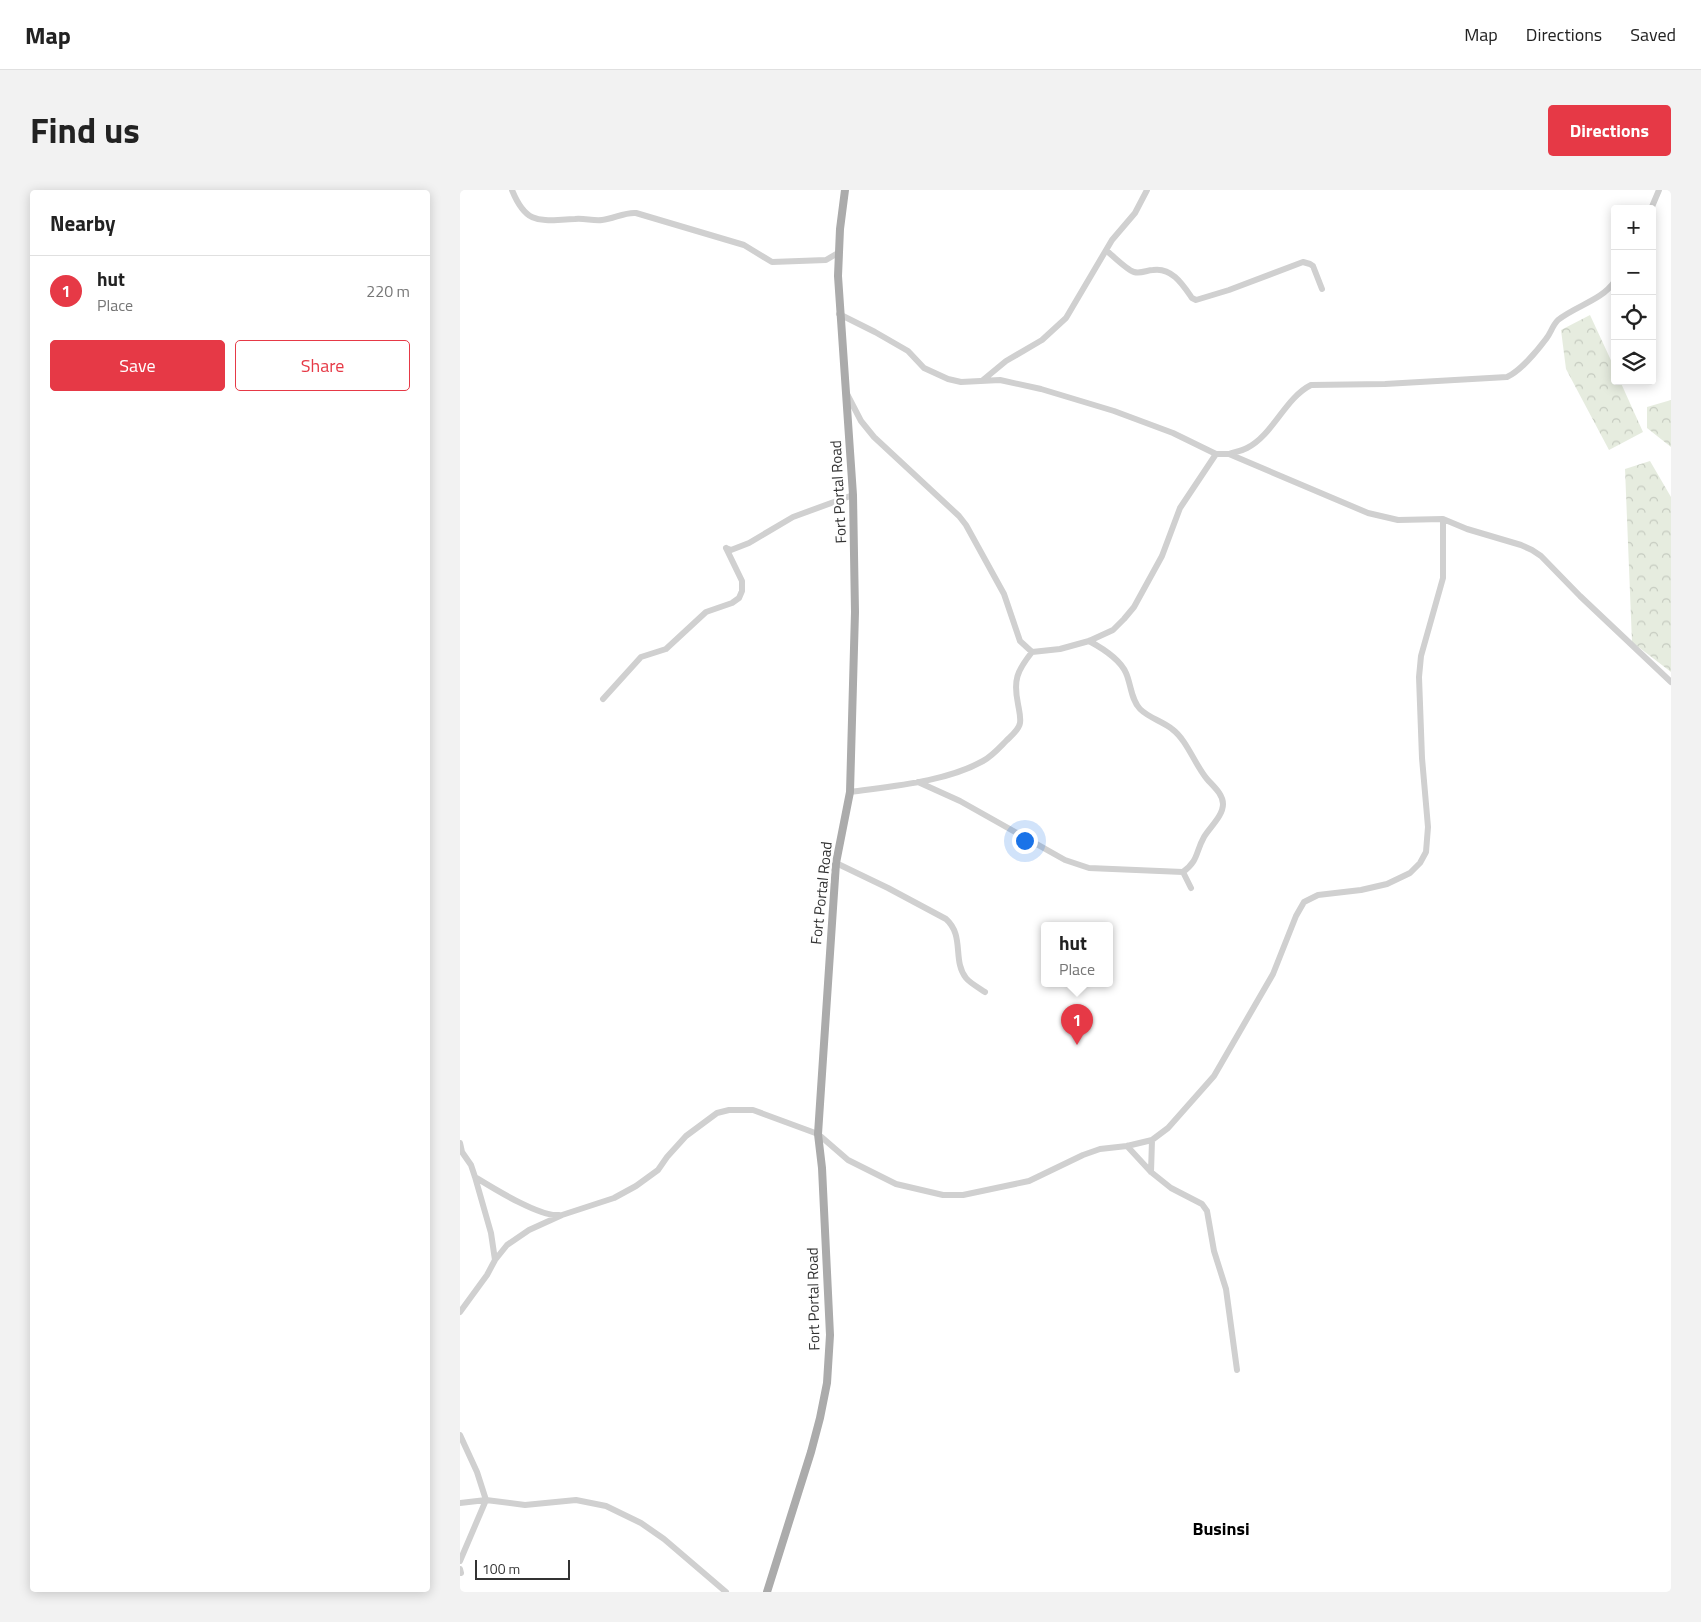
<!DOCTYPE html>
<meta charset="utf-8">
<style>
body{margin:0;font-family:"Titillium Web",sans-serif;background:#f2f2f2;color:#222}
.controls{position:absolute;right:15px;top:15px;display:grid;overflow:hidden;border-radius:5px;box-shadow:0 2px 12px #0003}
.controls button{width:45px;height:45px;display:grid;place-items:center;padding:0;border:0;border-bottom:1px solid #e0e0e0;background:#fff;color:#222;font:25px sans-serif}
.scale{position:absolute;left:15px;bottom:12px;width:95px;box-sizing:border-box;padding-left:5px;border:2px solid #333;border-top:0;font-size:14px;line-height:18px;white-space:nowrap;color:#333;-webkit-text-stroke:4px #fff;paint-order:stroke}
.you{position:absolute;left:564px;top:650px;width:18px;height:18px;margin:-12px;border:4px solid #fff;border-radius:50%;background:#1a73e8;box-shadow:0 0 0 8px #1a73e833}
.badge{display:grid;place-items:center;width:32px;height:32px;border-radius:50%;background:#e63946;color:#fff;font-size:16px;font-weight:700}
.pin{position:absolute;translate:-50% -41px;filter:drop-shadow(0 1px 2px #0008)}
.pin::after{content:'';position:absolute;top:26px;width:18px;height:15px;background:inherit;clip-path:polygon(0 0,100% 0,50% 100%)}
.popup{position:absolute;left:581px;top:732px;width:72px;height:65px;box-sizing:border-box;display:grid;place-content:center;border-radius:5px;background:#fff;filter:drop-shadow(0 1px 4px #0005);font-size:16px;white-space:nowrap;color:#767676}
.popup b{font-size:19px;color:#222}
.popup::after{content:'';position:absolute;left:50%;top:100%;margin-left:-10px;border:10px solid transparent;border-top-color:#fff}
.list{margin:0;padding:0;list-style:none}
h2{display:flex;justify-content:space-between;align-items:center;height:65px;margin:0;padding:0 20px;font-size:21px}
h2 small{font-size:16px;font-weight:400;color:#767676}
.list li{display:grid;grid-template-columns:32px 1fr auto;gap:15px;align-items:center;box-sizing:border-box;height:70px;padding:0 20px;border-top:1px solid #e0e0e0}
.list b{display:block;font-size:19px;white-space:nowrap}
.list p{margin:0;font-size:16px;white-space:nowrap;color:#767676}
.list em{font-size:16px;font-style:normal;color:#767676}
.actions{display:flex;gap:10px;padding:15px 20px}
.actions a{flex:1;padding:11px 0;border:1px solid #e63946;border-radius:5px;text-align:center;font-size:18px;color:#e63946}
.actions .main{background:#e63946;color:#fff}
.icon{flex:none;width:28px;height:28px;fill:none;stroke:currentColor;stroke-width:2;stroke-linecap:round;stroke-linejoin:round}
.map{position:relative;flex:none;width:1211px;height:1402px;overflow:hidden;border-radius:5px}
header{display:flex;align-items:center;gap:30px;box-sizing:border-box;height:70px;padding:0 25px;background:#fff;border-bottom:1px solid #e0e0e0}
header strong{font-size:24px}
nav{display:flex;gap:28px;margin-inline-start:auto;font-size:18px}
.intro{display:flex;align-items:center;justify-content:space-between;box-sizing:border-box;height:120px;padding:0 30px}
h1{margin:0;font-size:35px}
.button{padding:12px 22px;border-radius:5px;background:#e63946;color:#fff;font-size:18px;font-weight:700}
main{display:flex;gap:30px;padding:0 30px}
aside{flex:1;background:#fff;border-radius:5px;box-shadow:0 2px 12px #0003}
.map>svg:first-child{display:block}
.forest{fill:url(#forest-crowns)}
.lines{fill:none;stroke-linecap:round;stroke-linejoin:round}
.minor{stroke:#d0d0d0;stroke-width:6}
.major{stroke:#ababab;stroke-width:8}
.labels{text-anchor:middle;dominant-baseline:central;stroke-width:5;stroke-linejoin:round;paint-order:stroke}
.street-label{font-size:15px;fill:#333;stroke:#fff}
.quarter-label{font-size:18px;font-weight:bold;fill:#000;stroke:#fff}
</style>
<header>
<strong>Map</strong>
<nav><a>Map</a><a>Directions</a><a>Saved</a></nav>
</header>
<div class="intro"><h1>Find us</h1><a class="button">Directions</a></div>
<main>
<aside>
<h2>Nearby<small></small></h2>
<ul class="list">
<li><span class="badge">1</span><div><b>hut</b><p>Place</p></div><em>220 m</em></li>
</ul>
<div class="actions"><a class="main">Save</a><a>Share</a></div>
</aside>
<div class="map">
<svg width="1211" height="1402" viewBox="0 0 1211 1402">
<defs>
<pattern id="forest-crowns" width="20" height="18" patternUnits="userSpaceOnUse" patternTransform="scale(1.25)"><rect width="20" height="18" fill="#e6ecdf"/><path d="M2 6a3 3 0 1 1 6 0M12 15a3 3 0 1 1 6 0" fill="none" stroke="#c6cbc0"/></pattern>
</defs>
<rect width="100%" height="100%" fill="#fff"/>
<!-- forest -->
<path class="forest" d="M1130 125 1155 179V191H1160L1183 242 1149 260 1106 179 1101 140Z
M1211 210V257L1187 238V217Z
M1190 271 1211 307V482L1172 452 1165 279Z"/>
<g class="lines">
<!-- minor -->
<path class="minor" d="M52 0C67 37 81 30 115 29 124 28 133 31 142 30 154 29 164 22 176 23L284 55 312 72 366 70 378 63
M1191 19 1199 0
M647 61C653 66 667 80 674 82 681 84 687 80 693 80 712 77 723 95 732 108L736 110 769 100 843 72 850 74 853 76 862 99
M379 124 415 142 448 161 464 178 488 189 501 192 540 190 581 199 654 221 713 243 756 264H769L908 323 938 330 983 329 1007 339 1061 355 1072 360 1081 366 1120 406 1211 492
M523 190 546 171 582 150 606 128 652 50 675 23 687 0
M387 204 401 231 414 247 499 326 506 335 544 404 560 451 572 462
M769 264C775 262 781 261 787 258 813 245 825 208 851 195L925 194 1047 187C1060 181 1077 161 1086 149 1091 143 1092 136 1098 130 1117 115 1141 111 1155 91
M266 358 271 360 289 353 333 327 393 305
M629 451C642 458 660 469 666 483 671 494 671 510 680 519 689 528 702 531 712 539 727 550 735 575 747 589 753 596 763 604 763 614 763 626 750 637 744 647 735 663 739 670 723 682L731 698
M143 509 181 467 206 459 246 422 272 413 279 408 282 401V391L266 358
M458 592 500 611 605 670 629 678 723 682
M390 602C433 596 485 592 523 571 532 566 539 558 546 551 551 546 559 540 560 533 561 527 559 520 558 514 553 490 557 481 572 462L600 459 629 451 653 440 664 429 674 417 702 366 720 318 756 264
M376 673 428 698 486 729C505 746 492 770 506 788 510 793 519 798 525 802
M0 953 2 962 11 975 15 987 31 1043 35 1070
M667 956 691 982 711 998 742 1014 747 1021 754 1061 766 1099 777 1180
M691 982 692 950
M15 987C33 998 79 1027 99 1025
M0 1122 27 1085 35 1070 47 1055 69 1040 102 1025 154 1008 176 996 198 980 207 967 226 946 257 923 269 920H293L358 944 388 970 436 994 483 1005H503L569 991 623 965 640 959 667 956 692 950 708 938 754 886 813 784 836 726 844 712 858 705 901 700 927 694 950 683 960 673 966 662 968 637 962 568 959 487 961 466 983 388V329
M0 1245 17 1282 26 1310 0 1371
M0 1313 26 1310 65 1315 116 1310 146 1316 181 1333 204 1349 266 1402
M0 1379 1 1383"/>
<!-- major -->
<path class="major" d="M307 1402 351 1262 360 1228 367 1193 370 1145 362 978 358 944 376 673 390 602 395 422 393 305 378 86 380 39 385 0"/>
</g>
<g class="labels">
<!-- street labels -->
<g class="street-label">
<text transform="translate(378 302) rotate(-93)">Fort Portal Road</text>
<text transform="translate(361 703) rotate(-84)">Fort Portal Road</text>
<text transform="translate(353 1109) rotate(-91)">Fort Portal Road</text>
</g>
<!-- quarter labels -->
<g class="quarter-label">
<text x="761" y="1338">Businsi</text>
</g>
</g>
</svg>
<div class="controls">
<button>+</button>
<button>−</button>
<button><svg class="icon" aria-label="locate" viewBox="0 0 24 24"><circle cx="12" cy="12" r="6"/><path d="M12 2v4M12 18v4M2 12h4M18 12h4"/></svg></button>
<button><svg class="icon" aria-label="layers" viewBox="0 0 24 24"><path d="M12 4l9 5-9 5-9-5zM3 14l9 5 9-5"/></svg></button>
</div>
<div class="scale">100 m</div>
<div class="you"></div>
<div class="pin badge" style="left:617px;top:855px">1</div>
<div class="popup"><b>hut</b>Place</div>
</div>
</main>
